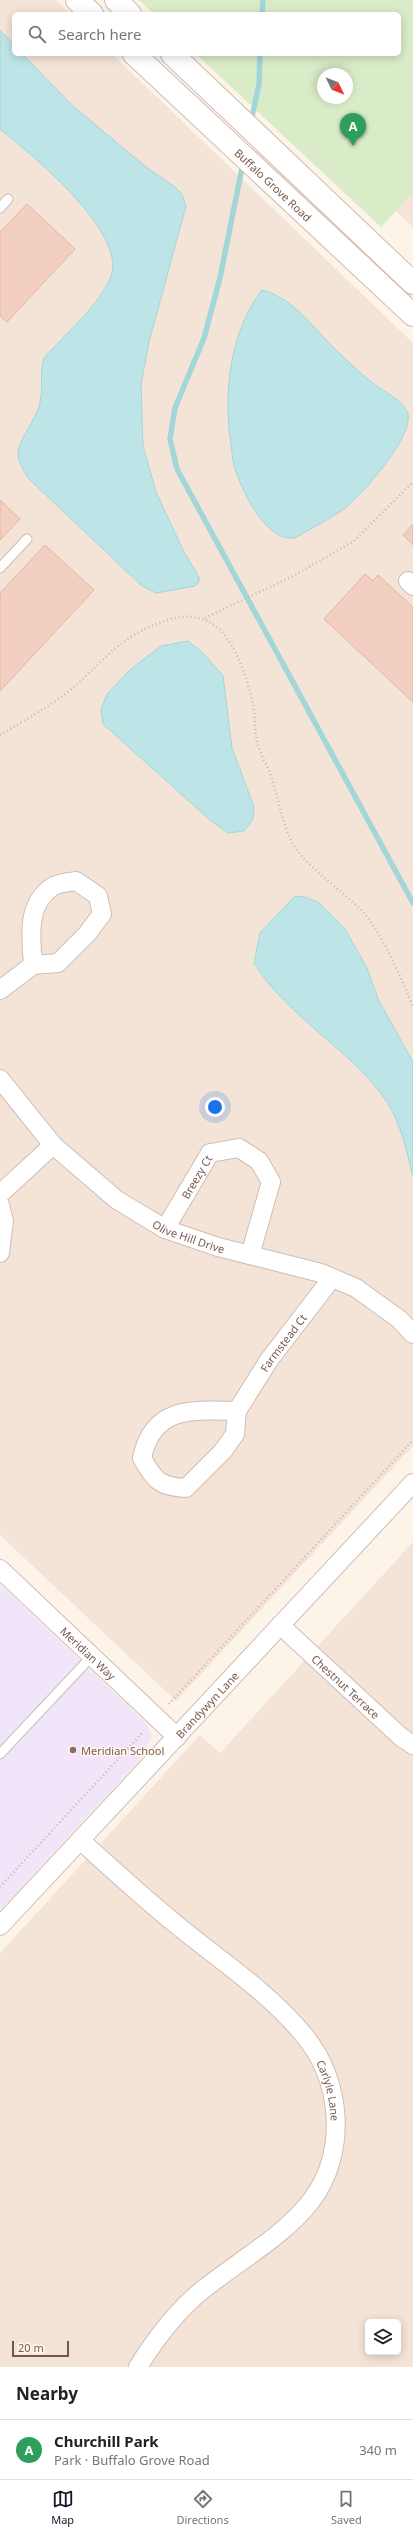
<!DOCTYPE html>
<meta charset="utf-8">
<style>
body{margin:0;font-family:"Noto Sans",sans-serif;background:#f6f6f6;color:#222}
.controls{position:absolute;right:12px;bottom:12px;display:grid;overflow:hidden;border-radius:6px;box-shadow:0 2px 10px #0003}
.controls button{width:36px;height:36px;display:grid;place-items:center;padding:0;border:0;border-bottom:1px solid #e0e0e0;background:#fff;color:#222;font:20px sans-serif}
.compass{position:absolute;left:317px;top:68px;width:36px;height:36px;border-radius:50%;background:#fff;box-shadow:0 2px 10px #0003;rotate:133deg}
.scale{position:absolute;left:12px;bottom:10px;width:57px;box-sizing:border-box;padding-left:4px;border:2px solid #77574c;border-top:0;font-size:11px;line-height:14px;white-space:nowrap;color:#77574c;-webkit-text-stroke:3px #fff7f0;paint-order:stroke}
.you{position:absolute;left:215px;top:1107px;width:14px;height:14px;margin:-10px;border:3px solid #fff;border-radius:50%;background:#1a73e8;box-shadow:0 0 0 6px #1a73e833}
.badge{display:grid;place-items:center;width:26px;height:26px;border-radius:50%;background:#111827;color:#fff;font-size:13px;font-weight:700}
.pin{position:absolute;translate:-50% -33px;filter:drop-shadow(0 1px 2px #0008)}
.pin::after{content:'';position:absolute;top:21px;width:14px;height:12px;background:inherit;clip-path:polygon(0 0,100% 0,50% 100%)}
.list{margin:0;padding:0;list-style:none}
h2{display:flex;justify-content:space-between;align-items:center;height:52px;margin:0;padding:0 16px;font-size:17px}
h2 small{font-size:13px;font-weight:400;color:#767676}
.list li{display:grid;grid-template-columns:26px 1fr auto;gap:12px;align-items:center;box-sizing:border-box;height:60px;padding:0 16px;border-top:1px solid #e0e0e0}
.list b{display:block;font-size:15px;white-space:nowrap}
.list p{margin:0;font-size:13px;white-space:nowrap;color:#767676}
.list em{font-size:13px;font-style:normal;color:#767676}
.icon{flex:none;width:22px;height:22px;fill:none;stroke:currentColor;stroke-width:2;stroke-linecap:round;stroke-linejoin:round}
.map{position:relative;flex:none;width:413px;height:2367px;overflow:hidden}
.search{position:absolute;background:#fff;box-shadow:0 2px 10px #0003;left:12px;right:12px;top:12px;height:44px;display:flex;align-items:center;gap:10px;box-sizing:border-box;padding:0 14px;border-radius:6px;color:#767676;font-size:15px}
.sheet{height:112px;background:#fff}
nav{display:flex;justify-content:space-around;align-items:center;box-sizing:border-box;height:56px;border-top:1px solid #e0e0e0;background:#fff;font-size:11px;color:#767676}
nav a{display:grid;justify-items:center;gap:2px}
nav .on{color:#111827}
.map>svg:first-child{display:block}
.residential{fill:#f4e4d7;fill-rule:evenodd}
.education{fill:#f0e5f9}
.green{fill:#d9ebc7;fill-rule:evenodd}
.water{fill:#bde5e7;stroke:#a3d6d8}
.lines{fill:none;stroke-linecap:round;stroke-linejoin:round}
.stream{stroke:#a3d6d8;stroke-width:5.5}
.building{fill:#f2cfc1;stroke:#e5b4a1}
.service-casing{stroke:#d1bcb1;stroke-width:11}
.minor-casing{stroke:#d1bcb1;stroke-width:20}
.secondary-casing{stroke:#d4bbae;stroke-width:24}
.path{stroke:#d7b2a3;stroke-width:2.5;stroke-dasharray:1 3;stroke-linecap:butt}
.service{stroke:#fff;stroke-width:9}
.minor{stroke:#fff;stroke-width:18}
.secondary{stroke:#fff;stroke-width:22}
.education-dot{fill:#8d6e63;stroke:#fff7f0;stroke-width:1.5}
.labels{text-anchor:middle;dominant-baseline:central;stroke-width:3;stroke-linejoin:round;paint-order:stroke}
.street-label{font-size:11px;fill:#77574c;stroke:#fff7f0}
.education-label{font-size:11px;fill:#785e54;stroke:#fff7f0;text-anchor:start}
</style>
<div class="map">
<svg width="413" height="2367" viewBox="0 0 413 2367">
<rect width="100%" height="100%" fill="#fcf3e9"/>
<!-- residential -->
<path class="residential" d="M0 0H56L71 14H14V54H112L413 343V1446L176 1701 0 1535Z
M413 193V227L396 211Z
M413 1542V2367H0V1953L200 1735 220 1753ZM368 2322H398V2352H368Z"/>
<!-- education -->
<path class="education" d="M0 1584 147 1724 152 1736 143 1756 0 1910Z"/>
<!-- green -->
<path class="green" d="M139 0H413V193L381 227 196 54H399V14H154ZM323 74H347V98H323Z"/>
<!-- water -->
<path class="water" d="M0 30 14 45V54H22L73 106 146 167 175 187 182 194 186 206 149 342 141 384 143 446 156 492 184 552 199 577V582L195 586 156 593 142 586 29 479C23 470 18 462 18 451 18 444 36 417 39 407 44 390 39 375 44 358 64 335 100 305 111 276 127 232 31 154 0 129Z
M262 290C294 298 314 329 337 351 349 362 361 374 374 384 386 393 403 400 408 414 413 437 362 495 344 509 332 517 320 524 307 531 303 533 297 538 293 538 265 541 241 489 234 466 232 459 232 451 231 444 223 393 230 331 262 290Z
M188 641 202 652 223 676 232 748 254 807 253 819 244 831 228 833 211 821 103 724 101 710 107 694 132 668 161 646Z
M295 896 305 897 318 902 345 929 367 968 378 999 413 1062V1177C407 1152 401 1124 387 1102 351 1049 288 1018 254 963L260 933Z"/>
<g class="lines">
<!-- stream -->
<path class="stream" d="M262 14 263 0
M251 122 259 84 260 54
M243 163 220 278 204 338 175 408 170 439 177 469 413 903"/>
</g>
<!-- building -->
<path class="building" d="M27 204 75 249 7 322 0 316V232Z
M0 500 20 519 0 540Z
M413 524V545L403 535Z
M45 545 94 590 0 691V593Z
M365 574 373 581 378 575 413 607V702L324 619Z"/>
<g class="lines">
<defs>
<path id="service" d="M0 208 8 199
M0 568 27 539
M0 1754 92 1656"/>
<g id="minor">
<path d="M408 581 413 586"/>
<path d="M0 990 33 965 58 963 87 934 102 914 98 896 76 881C69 882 58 883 52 887 26 905 31 937 33 965"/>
<path id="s1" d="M0 1079 53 1145 117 1200 165 1229 218 1247 321 1273 356 1288 399 1319 413 1334"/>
<path d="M0 1194 53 1145"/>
<path d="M0 1205 4 1221 0 1253"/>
<path id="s2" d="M165 1229 210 1153 239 1148 259 1161 271 1182 250 1255"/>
<path id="s3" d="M237 1411C194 1410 153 1405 142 1458 154 1480 160 1487 186 1488L223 1451 235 1434 237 1411 269 1360 332 1278"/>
<path id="s4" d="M0 1569 177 1737"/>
<path id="s5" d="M280 1625 401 1737 413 1745"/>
<path id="s6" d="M80 1840C114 1871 148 1902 183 1930 224 1963 270 1994 303 2034 342 2080 348 2152 311 2201 285 2235 239 2261 205 2288 178 2309 156 2338 138 2367"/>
<path id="s7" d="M0 1926 413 1483"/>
</g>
<g id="secondary">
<path d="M77 0 92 14"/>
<path d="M116 0 130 14"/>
<path id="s8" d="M134 54 413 315"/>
<path d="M172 54 413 283"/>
</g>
</defs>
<!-- service casing -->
<use href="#service" class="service-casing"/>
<!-- minor casing -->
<use href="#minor" class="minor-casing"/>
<!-- secondary casing -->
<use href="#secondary" class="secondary-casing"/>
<!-- path -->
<path class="path" d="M205 618 293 576 354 541 413 482
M0 735C22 722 45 709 65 694 88 677 107 652 131 637 205 592 233 626 252 699 256 713 254 728 257 741 259 752 266 763 270 773 278 796 281 819 291 840 302 865 345 892 365 914 382 934 403 982 413 1007
M169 1704 413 1440
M0 1887 144 1731"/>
<!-- service -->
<use href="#service" class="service"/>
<!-- minor -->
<use href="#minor" class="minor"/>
<!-- secondary -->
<use href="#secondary" class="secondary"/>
</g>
<!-- markers -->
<circle class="education-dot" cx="73" cy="1750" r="4"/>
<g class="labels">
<!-- street labels -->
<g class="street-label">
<text stroke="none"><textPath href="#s8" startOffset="191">Buffalo Grove Road</textPath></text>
<text stroke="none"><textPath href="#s2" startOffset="61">Breezy Ct</textPath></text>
<text stroke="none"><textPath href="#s1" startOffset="250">Olive Hill Drive</textPath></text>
<text stroke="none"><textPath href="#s3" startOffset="355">Farmstead Ct</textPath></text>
<text stroke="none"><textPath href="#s4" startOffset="122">Meridian Way</textPath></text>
<text stroke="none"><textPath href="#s5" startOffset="90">Chestnut Terrace</textPath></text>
<text stroke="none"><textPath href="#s7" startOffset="303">Brandywyn Lane</textPath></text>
<text stroke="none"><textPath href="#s6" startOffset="359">Carlyle Lane</textPath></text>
</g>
<!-- education labels -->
<g class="education-label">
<text x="81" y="1750">Meridian School</text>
</g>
</g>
</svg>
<div class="controls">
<button><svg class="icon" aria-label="layers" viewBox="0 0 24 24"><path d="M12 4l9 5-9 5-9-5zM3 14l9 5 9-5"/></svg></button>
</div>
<svg class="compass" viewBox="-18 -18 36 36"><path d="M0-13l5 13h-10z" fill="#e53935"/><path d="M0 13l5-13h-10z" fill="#767676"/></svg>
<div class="scale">20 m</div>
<div class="you"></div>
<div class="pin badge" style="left:353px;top:146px;background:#2e9e5b">A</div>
<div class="search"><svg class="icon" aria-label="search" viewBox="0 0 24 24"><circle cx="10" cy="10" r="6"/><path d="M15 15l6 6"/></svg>Search here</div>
</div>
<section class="sheet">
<h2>Nearby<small></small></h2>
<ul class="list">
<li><span class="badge" style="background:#2e9e5b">A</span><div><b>Churchill Park</b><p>Park · Buffalo Grove Road</p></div><em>340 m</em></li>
</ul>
</section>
<nav>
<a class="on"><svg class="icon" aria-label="map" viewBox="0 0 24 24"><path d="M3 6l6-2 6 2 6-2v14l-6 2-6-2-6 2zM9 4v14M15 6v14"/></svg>Map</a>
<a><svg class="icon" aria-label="directions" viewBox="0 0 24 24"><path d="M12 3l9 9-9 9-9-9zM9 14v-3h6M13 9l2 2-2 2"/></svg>Directions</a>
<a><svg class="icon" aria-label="saved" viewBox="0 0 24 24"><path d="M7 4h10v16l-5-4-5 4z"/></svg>Saved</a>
</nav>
